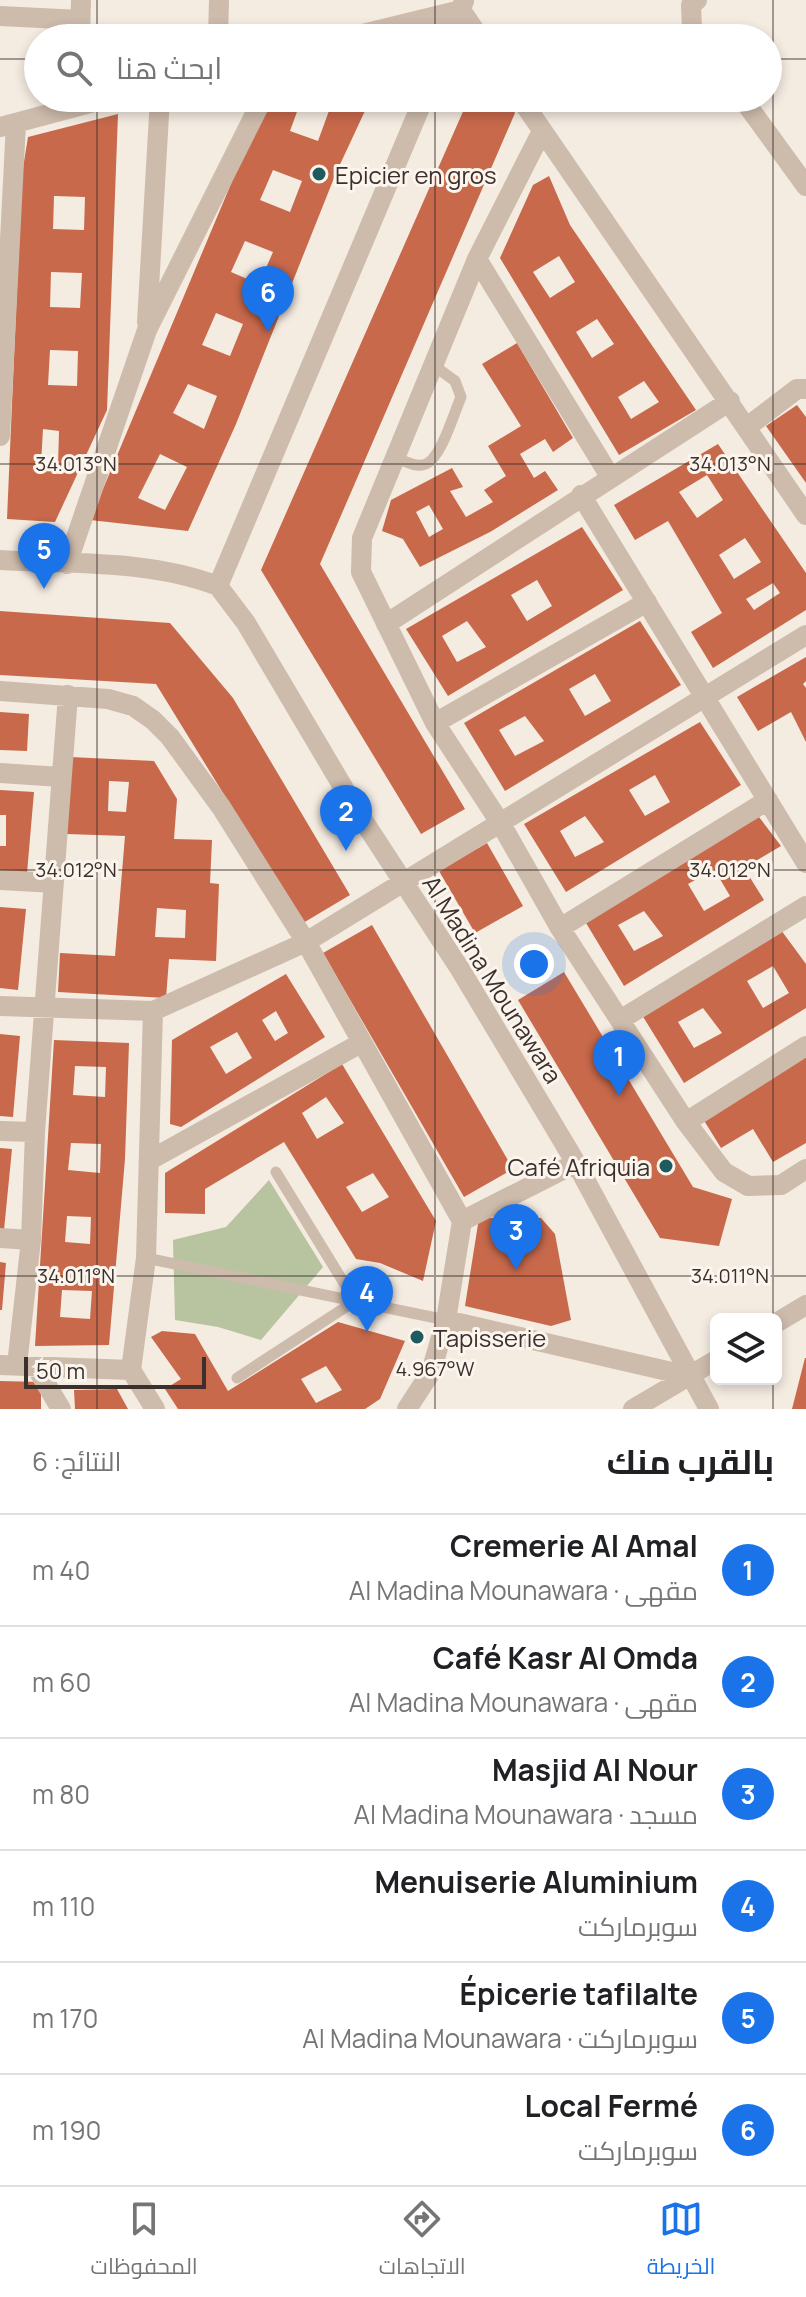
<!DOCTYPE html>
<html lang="ar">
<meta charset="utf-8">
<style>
body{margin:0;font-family:Manrope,Cairo,sans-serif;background:#f6f6f6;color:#202124;direction:rtl}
.controls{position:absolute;right:24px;bottom:24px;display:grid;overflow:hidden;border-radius:12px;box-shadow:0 4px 12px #0003}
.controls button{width:72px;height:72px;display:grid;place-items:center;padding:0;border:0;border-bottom:2px solid #e0e0e0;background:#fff;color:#202124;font:40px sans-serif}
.scale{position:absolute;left:24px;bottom:20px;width:182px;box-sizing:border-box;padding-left:8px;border:4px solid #3b302b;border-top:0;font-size:22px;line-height:28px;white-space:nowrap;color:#3b302b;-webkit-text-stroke:6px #fbf5ee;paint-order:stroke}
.you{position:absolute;left:534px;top:964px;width:28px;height:28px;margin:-20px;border:6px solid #fff;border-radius:50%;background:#1a73e8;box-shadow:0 0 0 12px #1a73e833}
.badge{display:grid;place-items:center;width:52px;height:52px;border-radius:50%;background:#1a73e8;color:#fff;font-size:26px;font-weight:700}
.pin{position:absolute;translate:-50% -66px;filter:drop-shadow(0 2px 4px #0008)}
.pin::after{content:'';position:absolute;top:42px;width:28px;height:24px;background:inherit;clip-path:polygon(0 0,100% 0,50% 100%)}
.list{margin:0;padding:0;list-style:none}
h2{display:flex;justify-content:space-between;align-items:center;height:104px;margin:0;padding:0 32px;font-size:34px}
h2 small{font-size:26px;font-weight:400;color:#757577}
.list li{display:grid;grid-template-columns:52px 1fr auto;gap:24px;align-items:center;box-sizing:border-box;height:112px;padding:0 32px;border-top:2px solid #e0e0e0}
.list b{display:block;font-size:30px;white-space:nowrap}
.list p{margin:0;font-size:26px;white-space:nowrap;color:#757577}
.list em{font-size:26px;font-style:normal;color:#757577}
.icon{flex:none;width:44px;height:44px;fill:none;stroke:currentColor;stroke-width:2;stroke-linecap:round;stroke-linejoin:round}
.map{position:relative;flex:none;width:806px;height:1409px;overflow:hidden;direction:ltr}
.search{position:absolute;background:#fff;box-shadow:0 4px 12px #0003;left:24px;right:24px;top:24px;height:88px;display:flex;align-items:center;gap:20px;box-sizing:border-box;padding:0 28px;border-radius:44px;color:#757577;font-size:30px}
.sheet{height:776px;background:#fff}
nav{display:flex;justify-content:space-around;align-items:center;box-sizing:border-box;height:112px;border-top:2px solid #e0e0e0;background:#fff;font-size:22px;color:#757577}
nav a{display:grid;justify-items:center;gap:4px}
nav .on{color:#1a73e8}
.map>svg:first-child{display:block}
.green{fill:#b8c4a0}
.building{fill:#c8694b;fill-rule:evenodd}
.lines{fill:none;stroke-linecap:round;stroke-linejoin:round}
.service{stroke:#cdbbac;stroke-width:11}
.minor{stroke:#cdbbac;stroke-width:20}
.ticks{fill:none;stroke:#3b302b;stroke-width:2;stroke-opacity:0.45}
.poi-dot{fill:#1f5a5e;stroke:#fbf5ee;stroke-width:3}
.labels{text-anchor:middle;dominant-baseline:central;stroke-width:6;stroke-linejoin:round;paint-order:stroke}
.poi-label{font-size:24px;fill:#3b302b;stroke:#fbf5ee;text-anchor:start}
.street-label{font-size:24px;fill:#3b302b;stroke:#fbf5ee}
.ticks-label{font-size:20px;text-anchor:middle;fill:#3b302b;stroke:#fbf5ee;stroke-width:6;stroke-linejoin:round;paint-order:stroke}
</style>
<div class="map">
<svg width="806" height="1409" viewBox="0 0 806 1409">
<rect width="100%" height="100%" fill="#f4ebe1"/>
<!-- green -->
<path class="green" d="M269 1180 323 1267 261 1340 218 1327 175 1320 173 1240 226 1227Z"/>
<!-- building -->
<path class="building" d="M267 98H302L290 131 318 141 330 108 305 98H371L336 173 236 424 188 531 90 520ZM273 170 302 181 290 212 260 200ZM245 241 273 252 259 284 231 272ZM216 313 243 324 230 356 202 345ZM188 384 217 396 204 429 173 413ZM160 454 187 467 165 510 138 498Z
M469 98H505L515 113 320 564 465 809 421 834 261 570Z
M118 114 107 410 55 522 7 519 22 174 28 137ZM54 196 85 197 84 230 53 229ZM51 272 82 273 80 308 50 307ZM50 350 78 351 77 386 48 385ZM43 429 59 431 58 466 41 464Z
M549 176 570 225 696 410 619 455 500 258 533 185ZM559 256 575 282 550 298 533 272ZM597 319 614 344 592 358 576 332ZM644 381 659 402 631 419 618 397Z
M517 343 573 438 553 452 545 439 520 454 534 478 545 471 558 490 490 532 420 567 403 539 382 531 391 500 452 468 463 487 450 491 466 517 493 502 484 490 506 476 488 446 521 426 482 364ZM429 505 443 529 429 537 416 512Z
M797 405 806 417V483L766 426Z
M718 444 806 573V610L713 668 691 632 722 613 668 521 635 540 614 505ZM707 475 723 500 697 518 679 492ZM745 538 761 562 734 579 719 555ZM773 583 780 593 754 610 746 599Z
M582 527 623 590 448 696 406 629ZM537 580 552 606 527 621 511 595ZM467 621 486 647 457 662 442 636Z
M0 611 170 623 233 698 350 895 303 923 156 684 0 675Z
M640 621 681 685 505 791 464 723ZM595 674 611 701 585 716 569 689ZM525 716 544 741 515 756 499 730Z
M806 657V681L803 684 806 688V742L791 712 758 731 737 697Z
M0 712 29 714 27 751 0 750Z
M700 722 741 785 566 892 524 824ZM655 775 670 802 645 816 629 790ZM585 816 604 842 575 857 560 831Z
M70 757 154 761 177 799 174 839 212 840 210 883 219 884 216 961 169 959 166 998 58 992 60 953 115 956 125 836 67 834ZM109 781 129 782 126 812 108 811ZM157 908 186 910 185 938 155 937Z
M0 790 34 792 27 873 0 871V846H6V815H0Z
M759 817 781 846 744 868 764 900 624 986 583 918ZM714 869 730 896 704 911 688 884ZM644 911 663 936 634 951 618 925Z
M487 843 523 906 475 933 439 871Z
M0 907 26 909 18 990 0 988Z
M372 925 513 1169 464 1197 323 953Z
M781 930 806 964V1008L684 1083 642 1015ZM773 966 789 993 763 1008 747 981ZM703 1008 722 1033 694 1048 678 1022Z
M564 972 693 1187 732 1199 719 1246 660 1238 518 1000Z
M286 974 325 1037 181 1127 170 1124 172 1040ZM276 1011 288 1033 275 1041 262 1020ZM237 1032 252 1058 226 1074 210 1047Z
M0 1034 20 1036 13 1117 0 1116Z
M54 1040 129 1043 125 1159 109 1345 35 1346ZM75 1066 106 1067 105 1097 73 1095ZM71 1143 101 1144 100 1173 68 1170ZM67 1216 91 1217 90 1244 65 1242ZM62 1290 92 1291 90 1319 60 1317Z
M806 1050V1143L773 1162 753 1129 721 1148 700 1114Z
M342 1064 436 1221 423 1281 380 1263 356 1259 284 1142 205 1189V1214L165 1213V1173ZM326 1097 344 1123 317 1139 302 1113ZM373 1173 389 1197 362 1212 346 1187Z
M0 1148 12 1149 4 1230 0 1229Z
M479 1218H541L555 1234 571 1320 551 1326 465 1306Z
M0 1262 6 1263 2 1310H0Z
M338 1322 405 1341 380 1399 365 1409H178L165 1389 181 1379 151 1337 162 1331 195 1334 228 1391ZM326 1366 342 1390 316 1403 301 1379Z
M806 1358V1409H792L805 1358Z
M0 1381 41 1382V1409H0Z
M117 1389 128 1409H75L74 1390Z"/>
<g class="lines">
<!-- service -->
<path class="service" d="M395 457C404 461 416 468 426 464 441 458 454 413 461 397L455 381 433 365
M146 1258 446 1320
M237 1378 355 1301 276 1172"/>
<!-- minor -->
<path class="minor" d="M697 0 691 5 692 29 699 38
M0 16 80 20
M80 38 81 0
M218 38 219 0
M346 38 461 10 480 38
M449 38 464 1
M520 98 806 515
M742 98 806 186
M0 127 109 98
M542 131 477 259 362 538 361 572 435 723 501 824 560 928 686 1122 724 1172 748 1186 781 1185 806 1169
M477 259 611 478
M147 322 160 98
M747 427 797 389H806
M0 436 16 123
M581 495 806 863
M0 560C72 564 150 560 218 586
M67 564 147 330 263 98
M218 586 246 623 359 814 460 969 576 1163 709 1409
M218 586 424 98
M386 624 730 401
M0 691 108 699 133 706 153 720 170 737 221 807 306 942 462 1221 446 1320 431 1372 407 1409
M435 723 647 602
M0 773 61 777
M0 880 54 883
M560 928 768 800
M0 1006 153 1011 306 942 806 635
M153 1011 146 1258 131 1370 155 1409
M620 1020 806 906
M686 1122 806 1046
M0 1131 35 1132
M150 1160 361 1043
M462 1221 576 1163
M0 1238 31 1240
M446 1320 689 1376
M776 1323 806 1305
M0 1365 131 1370
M17 1365 31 1240 35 1132 68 695
M36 1367 61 1409
M633 1409 716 1360"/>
</g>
<!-- ticks -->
<path class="ticks" d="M97 0V38M435 0V38M773 0V1319M0 59H38M768 59H806M97 98V1409M435 98V1409M0 464H806M0 870H806M0 1276H806M773 1379V1409"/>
<!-- markers -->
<g class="poi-dot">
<circle cx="319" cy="174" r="8"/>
<circle cx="666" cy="1166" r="8"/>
<circle cx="417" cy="1337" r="8"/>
</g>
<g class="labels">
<!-- poi labels -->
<g class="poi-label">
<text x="335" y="174">Epicier en gros</text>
<text x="650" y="1166" text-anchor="end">Café Afriquia</text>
<text x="433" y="1337">Tapisserie</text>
</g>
<!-- street labels -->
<g class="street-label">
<text transform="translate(493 979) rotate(58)">Al Madina Mounawara</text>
</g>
</g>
<g class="ticks-label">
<text x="76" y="471">34.013°N</text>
<text x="730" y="471">34.013°N</text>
<text x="76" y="877">34.012°N</text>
<text x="730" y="877">34.012°N</text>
<text x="76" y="1283">34.011°N</text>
<text x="730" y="1283">34.011°N</text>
<text x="435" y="1376">4.967°W</text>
</g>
</svg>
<div class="controls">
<button><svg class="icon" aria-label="layers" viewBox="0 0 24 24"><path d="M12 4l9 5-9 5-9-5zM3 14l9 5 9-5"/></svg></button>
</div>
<div class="scale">50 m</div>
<div class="you"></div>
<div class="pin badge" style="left:619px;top:1096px">1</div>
<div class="pin badge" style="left:346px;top:851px">2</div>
<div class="pin badge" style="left:516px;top:1270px">3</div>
<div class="pin badge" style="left:367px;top:1332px">4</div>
<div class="pin badge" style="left:44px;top:589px">5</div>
<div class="pin badge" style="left:268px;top:332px">6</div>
<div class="search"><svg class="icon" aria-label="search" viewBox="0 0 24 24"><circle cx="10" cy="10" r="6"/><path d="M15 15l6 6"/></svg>ابحث هنا</div>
</div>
<section class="sheet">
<h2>بالقرب منك<small>النتائج: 6</small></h2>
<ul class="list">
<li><span class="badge">1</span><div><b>Cremerie Al Amal</b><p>مقهى · Al Madina Mounawara</p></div><em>40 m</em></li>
<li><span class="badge">2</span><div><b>Café Kasr Al Omda</b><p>مقهى · Al Madina Mounawara</p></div><em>60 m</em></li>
<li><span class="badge">3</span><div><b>Masjid Al Nour</b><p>مسجد · Al Madina Mounawara</p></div><em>80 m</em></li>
<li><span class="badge">4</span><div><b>Menuiserie Aluminium</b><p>سوبرماركت</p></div><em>110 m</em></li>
<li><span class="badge">5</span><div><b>Épicerie tafilalte</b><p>سوبرماركت · Al Madina Mounawara</p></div><em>170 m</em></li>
<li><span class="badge">6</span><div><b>Local Fermé</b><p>سوبرماركت</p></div><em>190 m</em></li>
</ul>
</section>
<nav>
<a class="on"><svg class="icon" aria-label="map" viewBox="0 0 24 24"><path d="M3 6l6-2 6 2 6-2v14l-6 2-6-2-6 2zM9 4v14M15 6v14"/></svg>الخريطة</a>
<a><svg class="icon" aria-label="directions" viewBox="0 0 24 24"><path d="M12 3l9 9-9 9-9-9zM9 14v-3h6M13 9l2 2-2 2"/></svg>الاتجاهات</a>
<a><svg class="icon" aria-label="saved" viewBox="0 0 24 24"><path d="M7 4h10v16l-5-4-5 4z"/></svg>المحفوظات</a>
</nav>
